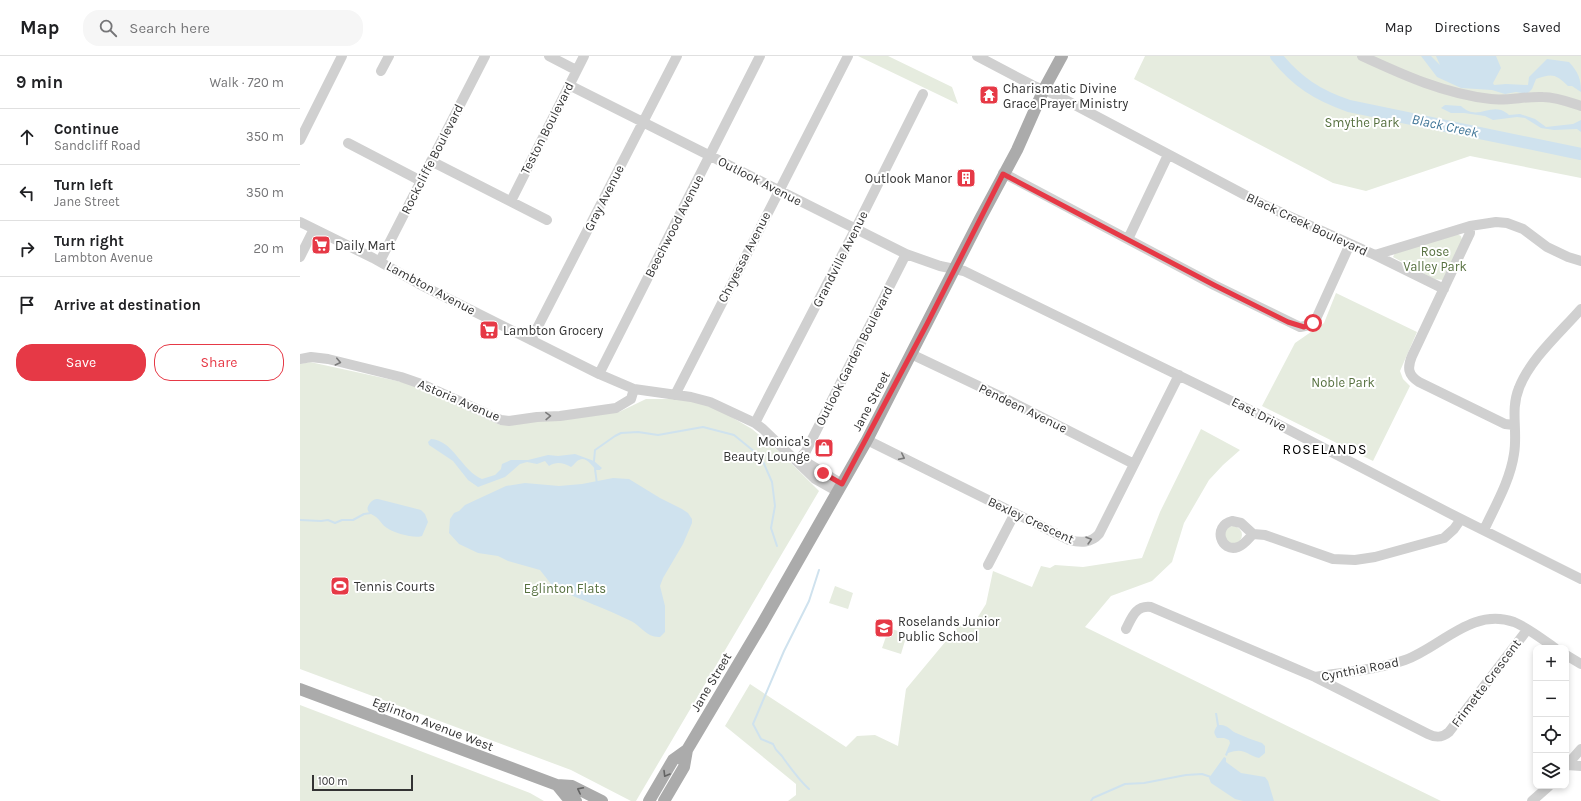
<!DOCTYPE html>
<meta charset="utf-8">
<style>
body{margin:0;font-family:Karla,sans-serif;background:#f6f6f6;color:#202124}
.controls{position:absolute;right:12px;bottom:12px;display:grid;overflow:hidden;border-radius:8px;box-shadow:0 2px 6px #0003}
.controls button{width:36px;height:36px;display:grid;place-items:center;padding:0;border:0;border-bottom:1px solid #e0e0e0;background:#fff;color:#202124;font:20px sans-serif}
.scale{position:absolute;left:12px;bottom:10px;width:101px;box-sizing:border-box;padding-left:4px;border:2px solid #333;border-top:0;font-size:11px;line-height:14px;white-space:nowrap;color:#333;-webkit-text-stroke:3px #fff;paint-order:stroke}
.stop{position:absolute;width:12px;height:12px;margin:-9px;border:3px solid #e63946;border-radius:50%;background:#fff}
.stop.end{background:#e63946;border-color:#fff;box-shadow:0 1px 4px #0008}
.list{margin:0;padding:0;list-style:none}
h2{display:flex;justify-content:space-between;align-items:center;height:52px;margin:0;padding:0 16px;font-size:17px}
h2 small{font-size:13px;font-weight:400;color:#757577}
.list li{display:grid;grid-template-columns:26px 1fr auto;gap:12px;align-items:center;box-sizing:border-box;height:56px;padding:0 16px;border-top:1px solid #e0e0e0}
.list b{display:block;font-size:15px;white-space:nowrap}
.list p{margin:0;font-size:13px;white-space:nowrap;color:#757577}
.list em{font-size:13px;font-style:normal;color:#757577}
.actions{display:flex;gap:8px;padding:12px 16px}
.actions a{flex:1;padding:9px 0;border:1px solid #e63946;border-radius:16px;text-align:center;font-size:14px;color:#e63946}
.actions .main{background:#e63946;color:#fff}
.icon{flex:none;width:22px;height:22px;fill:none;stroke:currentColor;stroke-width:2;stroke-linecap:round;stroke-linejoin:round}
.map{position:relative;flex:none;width:1281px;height:745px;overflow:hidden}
header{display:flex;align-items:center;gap:24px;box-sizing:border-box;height:56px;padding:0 20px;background:#fff;border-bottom:1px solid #e0e0e0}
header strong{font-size:19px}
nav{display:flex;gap:22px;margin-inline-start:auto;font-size:14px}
.search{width:280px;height:36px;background:#f6f6f6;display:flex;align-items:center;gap:10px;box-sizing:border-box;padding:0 14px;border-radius:16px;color:#757577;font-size:15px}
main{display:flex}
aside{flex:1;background:#fff}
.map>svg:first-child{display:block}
.green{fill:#e6ecdf}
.water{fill:#cfe2ee}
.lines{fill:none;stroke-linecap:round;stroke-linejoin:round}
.stream{stroke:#cfe2ee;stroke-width:2}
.river{stroke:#cfe2ee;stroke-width:12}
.minor{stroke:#d0d0d0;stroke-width:10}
.major{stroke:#ababab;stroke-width:12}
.oneway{stroke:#7a7a7a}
.oneway2{stroke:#636363}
.route{stroke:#e63946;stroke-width:5}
.labels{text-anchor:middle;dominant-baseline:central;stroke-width:4;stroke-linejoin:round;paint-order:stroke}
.poi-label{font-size:13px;fill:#333;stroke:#fff;text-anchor:start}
.park-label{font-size:13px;fill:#56703f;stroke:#fff}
.street-label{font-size:13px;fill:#333;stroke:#fff}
.water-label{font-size:14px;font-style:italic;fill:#3f7597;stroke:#fff}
.neighbourhood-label{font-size:14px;letter-spacing:1px;fill:#000;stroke:#fff}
</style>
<header>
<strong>Map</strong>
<div class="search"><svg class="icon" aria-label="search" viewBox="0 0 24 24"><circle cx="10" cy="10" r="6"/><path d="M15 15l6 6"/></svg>Search here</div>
<nav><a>Map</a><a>Directions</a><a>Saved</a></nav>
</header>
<main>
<aside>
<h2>9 min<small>Walk · 720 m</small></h2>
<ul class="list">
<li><svg class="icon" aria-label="ahead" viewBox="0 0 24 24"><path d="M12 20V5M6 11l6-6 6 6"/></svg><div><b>Continue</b><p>Sandcliff Road</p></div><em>350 m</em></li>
<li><svg class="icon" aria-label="left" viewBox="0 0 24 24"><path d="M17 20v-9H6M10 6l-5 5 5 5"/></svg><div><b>Turn left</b><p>Jane Street</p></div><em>350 m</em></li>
<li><svg class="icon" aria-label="right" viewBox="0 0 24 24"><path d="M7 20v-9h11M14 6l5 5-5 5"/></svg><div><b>Turn right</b><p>Lambton Avenue</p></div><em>20 m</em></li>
<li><svg class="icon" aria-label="arrive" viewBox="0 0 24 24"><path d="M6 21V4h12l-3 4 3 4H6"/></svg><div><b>Arrive at destination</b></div></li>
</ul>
<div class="actions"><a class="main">Save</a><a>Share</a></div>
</aside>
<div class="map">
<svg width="1281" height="745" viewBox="0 0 1281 745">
<rect width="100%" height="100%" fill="#fff"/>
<!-- green -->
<path class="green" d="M558 0H588L652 31 658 48Z
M845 0H1281V122L1170 100 1066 135 1033 127 834 23Z
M1157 178 1161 180 1162 184 1143 224 1134 223 1093 201 1095 197Z
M1036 237 1117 276 1100 315 1103 323 1110 330 1073 405 962 350 995 287 1024 267Z
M10 306 111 328 200 369 319 356 346 343H387L416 352 452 373 481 397 519 435 336 745H331L271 714 0 613V308Z
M901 373 940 394 923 409 909 424 884 467 872 506 852 525 811 540 785 571 1141 745H488L496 739V728L425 670 450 628 546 691 557 680 575 679 598 690 606 633 661 567 676 564 686 548 693 515 732 531 741 510 750 512 755 509 783 511 842 502 860 456Z
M924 479a9 9 0 1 1 18 0a9 9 0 1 1-18 0Z
M535 530 553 537 548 553 529 547Z
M589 572 607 578 601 598 582 592Z
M0 649 230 737 244 745H0Z"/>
<!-- water -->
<path class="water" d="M1121 0H1131L1140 9 1136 0H1196L1201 12 1193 27 1194 29 1206 28 1228 29 1229 21 1247 3 1269 6C1278 16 1281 22 1281 36L1272 30H1268C1256 18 1252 17 1236 23L1232 33 1227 38 1216 36 1205 38 1192 34 1161 32 1137 21Z
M1145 49 1161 50C1176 64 1187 50 1201 54 1204 55 1207 57 1209 59L1220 58 1235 63 1246 71 1273 68 1281 64V76L1277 73 1254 74 1241 72 1225 62 1217 61 1193 64 1185 60 1164 57H1151L1141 52Z
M131 383C153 384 162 415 182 423L195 419 201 413 202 408 211 404H228L248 399 258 400 275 398 294 405 302 412 300 414H296C292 410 286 400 279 404 276 405 274 409 271 411 263 407 257 405 249 410L245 405 237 408 227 406 220 408 205 421 178 431 168 424 153 405 129 389 128 386Z
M313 422 329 423 360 442 382 453 388 457 392 463V467L383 488 363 522 360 530 365 550V576L360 581C347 582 341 570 331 565 307 553 281 544 257 533L251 528 240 514 208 505 198 500 178 497 159 488 149 477 150 463 154 457 159 455 165 449 206 430 225 427 259 430 282 428Z
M78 443 121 454 125 458 128 466 122 480C116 483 93 477 87 472 82 469 80 464 76 461 70 457 64 455 70 447 73 444 74 443 78 443Z
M915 657H917L919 669C927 668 930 674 936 677 945 681 953 684 962 687L965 690V697L959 702C945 698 944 691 928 697L927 700 925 699 930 687 929 684 924 682H917C913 677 914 675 917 670Z
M924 701 926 702V706L941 717 965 721 968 725 974 745H943L935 743 911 727 909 722Z"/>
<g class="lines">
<!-- stream -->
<path class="stream" d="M294 405 295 394 315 380 321 377 338 376 358 379 403 371 434 379 461 401 472 426 475 450 471 472 477 490
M295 413 297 428
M0 464 21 465 28 464 35 467 42 464H53L64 458 71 457
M509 733C499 724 492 714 484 703 480 696 477 698 473 688L461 683 453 668 484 595 509 545 519 514
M791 745 793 742 825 728 844 727 886 719 902 718 911 721"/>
<!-- river -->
<path class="river" d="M976 0C997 26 1017 39 1049 50L1281 98"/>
<!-- minor -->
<path class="minor" d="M249 0 276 14
M677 0 732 29 758 40 962 148 1075 199 1144 233
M1062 0C1103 19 1145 38 1191 43 1208 45 1226 40 1243 41 1256 41 1269 46 1281 50
M81 15 89 0
M269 29 606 198 640 210 664 215 958 358 1153 459 1281 523
M0 84 42 0
M48 87 121 125
M131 105 247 164
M703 117 914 229 1000 271 1010 269 1016 263 1050 188
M211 145 284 0
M0 166 73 202 121 229 299 318 334 333 391 341 410 346 455 367 463 373 515 423 538 436
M1170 170V177L1112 300C1107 312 1108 319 1119 326L1205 368 1214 369
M828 183 868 99
M1075 199 1170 170 1196 166 1207 167 1223 173 1247 191 1268 201 1281 205
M0 201 14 173
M80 205 185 0
M231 284 377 0
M611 298 706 343 834 408
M0 303 11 301 28 303 101 321 124 329 201 364 209 365 237 361 260 360 316 352 331 343 334 333
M299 318 460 0
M375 339 548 0
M455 367 556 172 623 38
M567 384 769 484C781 487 791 487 799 478L879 319
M500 402 506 395 606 198
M501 403 542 428
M932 465 941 467 953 478C949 482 944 489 938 491 921 497 912 470 932 465Z
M1184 474C1195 450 1210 425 1214 398 1218 375 1210 354 1219 332 1230 303 1261 276 1281 253
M953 478 965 479 1033 503 1055 504 1075 501 1144 482 1154 473 1161 463
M688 509 715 457
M826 573C832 561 836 549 851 551L1015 621 1128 678C1136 682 1142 682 1149 676L1227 574
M1266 599 1281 608
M1015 621C1045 616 1076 614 1105 604 1141 591 1172 551 1214 566 1228 572 1242 583 1255 592
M1267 709 1281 710
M1266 710 1281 693
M1232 745 1249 730"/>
<!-- major -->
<path class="major" d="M0 633 257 729 272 730 302 745
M257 729 266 740 276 745
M349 745 373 704 387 694
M364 745 384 711 387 694 462 568 567 384 680 163 717 94 744 33 762 0"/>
</g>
<!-- one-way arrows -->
<defs><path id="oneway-chevron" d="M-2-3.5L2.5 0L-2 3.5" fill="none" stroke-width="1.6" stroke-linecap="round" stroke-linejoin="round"/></defs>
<g class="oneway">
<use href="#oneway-chevron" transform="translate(38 306) rotate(13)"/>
<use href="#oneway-chevron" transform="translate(248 360) rotate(-2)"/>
<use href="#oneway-chevron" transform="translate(602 401) rotate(26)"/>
<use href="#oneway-chevron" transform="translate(789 484) rotate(-16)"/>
</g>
<g class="oneway2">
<use href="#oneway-chevron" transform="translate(366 718) rotate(121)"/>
<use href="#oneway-chevron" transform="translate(280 734) rotate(-153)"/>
</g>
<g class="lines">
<!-- route -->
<path class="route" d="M523 417 542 428 627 268 703 118 914 229 988 266 1004 271 1013 267"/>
</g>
<!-- icons -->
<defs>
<symbol id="temple-square" viewBox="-11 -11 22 22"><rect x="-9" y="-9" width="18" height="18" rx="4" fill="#e63946" stroke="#fff"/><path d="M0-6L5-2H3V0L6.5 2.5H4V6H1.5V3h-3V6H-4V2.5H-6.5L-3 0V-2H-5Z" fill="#fff"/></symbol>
<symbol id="building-square" viewBox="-11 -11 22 22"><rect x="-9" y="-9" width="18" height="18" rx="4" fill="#e63946" stroke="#fff"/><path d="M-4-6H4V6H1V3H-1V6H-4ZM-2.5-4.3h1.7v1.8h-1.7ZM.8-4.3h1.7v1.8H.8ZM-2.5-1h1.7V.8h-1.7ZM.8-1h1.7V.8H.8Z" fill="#fff"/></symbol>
<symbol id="supermarket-square" viewBox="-11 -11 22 22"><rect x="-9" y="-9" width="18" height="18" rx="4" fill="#e63946" stroke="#fff"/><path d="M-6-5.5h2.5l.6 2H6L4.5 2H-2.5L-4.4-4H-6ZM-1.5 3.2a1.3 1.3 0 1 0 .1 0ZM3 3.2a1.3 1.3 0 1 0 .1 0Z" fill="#fff"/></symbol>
<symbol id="shop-square" viewBox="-11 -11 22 22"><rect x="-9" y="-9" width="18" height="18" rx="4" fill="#e63946" stroke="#fff"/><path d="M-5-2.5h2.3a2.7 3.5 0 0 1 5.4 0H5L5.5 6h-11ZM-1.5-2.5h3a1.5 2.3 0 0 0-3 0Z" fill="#fff"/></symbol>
<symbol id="stadium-square" viewBox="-11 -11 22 22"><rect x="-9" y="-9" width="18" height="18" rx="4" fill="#e63946" stroke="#fff"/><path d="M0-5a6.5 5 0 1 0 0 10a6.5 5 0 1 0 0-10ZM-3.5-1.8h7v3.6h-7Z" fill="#fff"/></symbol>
<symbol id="school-square" viewBox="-11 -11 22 22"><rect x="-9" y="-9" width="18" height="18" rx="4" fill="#e63946" stroke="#fff"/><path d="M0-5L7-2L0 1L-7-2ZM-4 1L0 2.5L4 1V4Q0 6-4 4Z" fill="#fff"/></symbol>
</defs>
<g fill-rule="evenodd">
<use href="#temple-square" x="678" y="28" width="22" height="22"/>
<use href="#building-square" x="655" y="111" width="22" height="22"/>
<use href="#supermarket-square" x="10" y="178" width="22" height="22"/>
<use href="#supermarket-square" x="178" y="263" width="22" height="22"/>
<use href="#shop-square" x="513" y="381" width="22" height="22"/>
<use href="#stadium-square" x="29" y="519" width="22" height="22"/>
<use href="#school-square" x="573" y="561" width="22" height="22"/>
</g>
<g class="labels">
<!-- poi labels -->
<g class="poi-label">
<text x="703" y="32">Charismatic Divine<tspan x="703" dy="15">Grace Prayer Ministry</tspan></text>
<text x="652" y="122" text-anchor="end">Outlook Manor</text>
<text x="35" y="189">Daily Mart</text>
<text x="203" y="274">Lambton Grocery</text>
<text x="510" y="385" text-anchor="end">Monica's<tspan x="510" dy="15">Beauty Lounge</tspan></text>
<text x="54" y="530">Tennis Courts</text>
<text x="598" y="565">Roselands Junior<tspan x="598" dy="15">Public School</tspan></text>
</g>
<!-- park labels -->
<g class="park-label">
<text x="1062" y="66">Smythe Park</text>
<text x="1135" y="195">Rose<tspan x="1135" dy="15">Valley Park</tspan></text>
<text x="1043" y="326">Noble Park</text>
<text x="265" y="532">Eglinton Flats</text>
</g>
<!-- street labels -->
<g class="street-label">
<text transform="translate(247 72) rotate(-63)">Teston Boulevard</text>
<text transform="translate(132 103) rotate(-63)">Rockcliffe Boulevard</text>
<text transform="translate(460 125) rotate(27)">Outlook Avenue</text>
<text transform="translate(304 142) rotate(-63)">Gray Avenue</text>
<text transform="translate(1007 168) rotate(25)">Black Creek Boulevard</text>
<text transform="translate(374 170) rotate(-63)">Beechwood Avenue</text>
<text transform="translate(444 201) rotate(-63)">Chryessa Avenue</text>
<text transform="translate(540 203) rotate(-63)">Grandville Avenue</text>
<text transform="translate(131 232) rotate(28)">Lambton Avenue</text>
<text transform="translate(554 300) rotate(-63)">Outlook Garden Boulevard</text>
<text transform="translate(159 344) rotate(23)">Astoria Avenue</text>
<text transform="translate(571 345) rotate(-62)">Jane Street</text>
<text transform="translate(723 352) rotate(26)">Pendeen Avenue</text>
<text transform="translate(959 358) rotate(27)">East Drive</text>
<text transform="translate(731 464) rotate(25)">Bexley Crescent</text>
<text transform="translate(1060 613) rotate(-11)">Cynthia Road</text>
<text transform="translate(411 626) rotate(-59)">Jane Street</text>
<text transform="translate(1186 627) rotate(-53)">Frimette Crescent</text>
<text transform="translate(133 668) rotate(21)">Eglinton Avenue West</text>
</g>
<!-- water labels -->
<g class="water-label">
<text transform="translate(1145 70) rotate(12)">Black Creek</text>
</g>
<!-- neighbourhood labels -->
<g class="neighbourhood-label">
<text x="1025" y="393">ROSELANDS</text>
</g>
</g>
</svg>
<div class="controls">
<button>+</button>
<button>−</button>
<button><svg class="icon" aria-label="locate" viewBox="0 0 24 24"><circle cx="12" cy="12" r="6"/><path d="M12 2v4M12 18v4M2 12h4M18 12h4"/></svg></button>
<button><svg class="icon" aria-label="layers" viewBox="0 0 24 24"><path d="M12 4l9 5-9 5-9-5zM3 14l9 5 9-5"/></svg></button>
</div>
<div class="scale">100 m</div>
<div class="stop" style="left:1013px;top:267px"></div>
<div class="stop end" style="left:523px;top:417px"></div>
</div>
</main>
